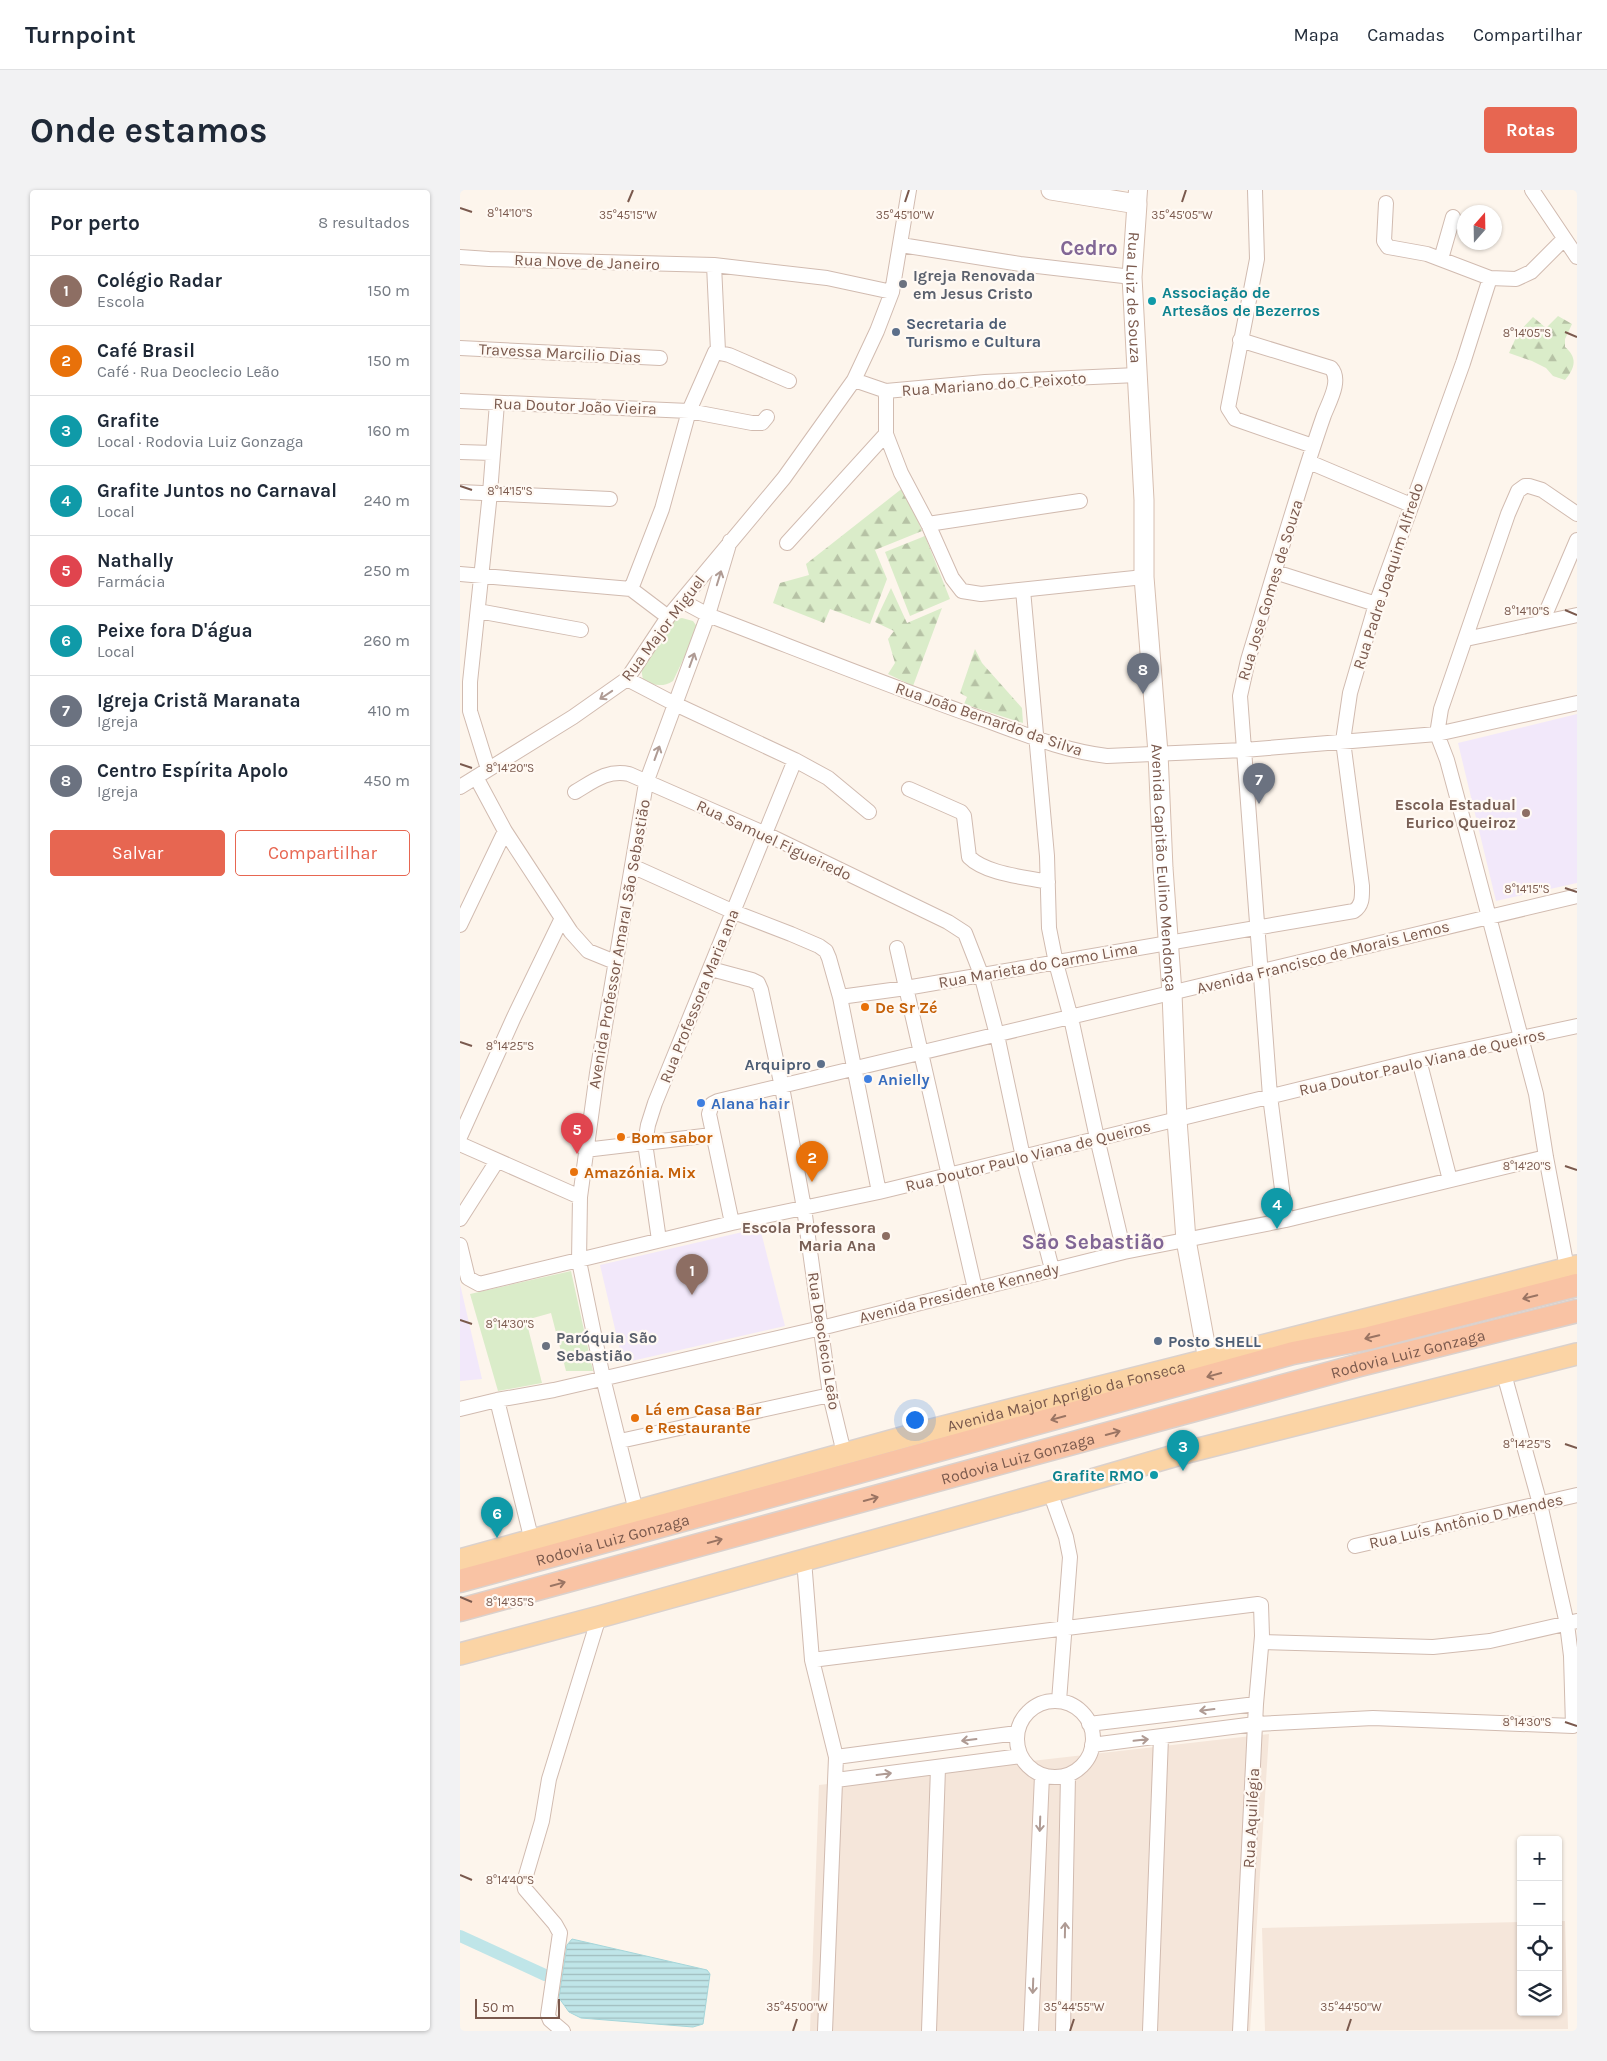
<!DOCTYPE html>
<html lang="pt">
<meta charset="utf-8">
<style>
body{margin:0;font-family:Karla,sans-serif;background:#f2f2f3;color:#1f2937}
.controls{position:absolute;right:15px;bottom:15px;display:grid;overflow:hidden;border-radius:5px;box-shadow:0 1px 4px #0004}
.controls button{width:45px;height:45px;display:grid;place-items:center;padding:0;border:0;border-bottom:1px solid #e0e1e3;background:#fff;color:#1f2937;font:25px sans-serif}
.compass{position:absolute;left:997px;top:15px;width:45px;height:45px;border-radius:50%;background:#fff;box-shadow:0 1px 4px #0004;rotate:20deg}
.scale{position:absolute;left:15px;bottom:12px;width:85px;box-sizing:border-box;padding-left:5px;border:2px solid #7a594d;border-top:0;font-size:14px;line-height:18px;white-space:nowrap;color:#7a594d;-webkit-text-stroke:4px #fff9f3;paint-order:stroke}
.you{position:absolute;left:454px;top:1229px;width:18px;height:18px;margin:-12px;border:4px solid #fff;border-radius:50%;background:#1a73e8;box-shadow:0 0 0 8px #1a73e833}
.badge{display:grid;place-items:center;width:32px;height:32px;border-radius:50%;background:#e76651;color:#fff;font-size:16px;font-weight:700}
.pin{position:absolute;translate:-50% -41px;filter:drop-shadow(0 1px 2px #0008)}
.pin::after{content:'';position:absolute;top:26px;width:18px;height:15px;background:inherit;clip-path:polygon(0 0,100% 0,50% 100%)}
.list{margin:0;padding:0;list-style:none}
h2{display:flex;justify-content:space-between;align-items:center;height:65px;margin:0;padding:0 20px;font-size:21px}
h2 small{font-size:16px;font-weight:400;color:#747a83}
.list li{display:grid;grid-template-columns:32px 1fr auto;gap:15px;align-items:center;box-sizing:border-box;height:70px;padding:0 20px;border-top:1px solid #e0e1e3}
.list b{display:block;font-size:19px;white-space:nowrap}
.list p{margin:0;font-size:16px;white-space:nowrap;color:#747a83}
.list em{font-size:16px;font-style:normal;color:#747a83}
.actions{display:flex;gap:10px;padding:15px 20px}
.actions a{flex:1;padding:11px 0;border:1px solid #e76651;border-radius:5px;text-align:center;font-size:18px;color:#e76651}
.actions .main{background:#e76651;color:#fff}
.icon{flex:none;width:28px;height:28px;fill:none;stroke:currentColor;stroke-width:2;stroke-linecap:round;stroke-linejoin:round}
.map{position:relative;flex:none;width:1117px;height:1841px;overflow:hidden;border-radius:5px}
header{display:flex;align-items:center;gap:30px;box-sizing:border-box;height:70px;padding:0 25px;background:#fff;border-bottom:1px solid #e0e1e3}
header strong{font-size:24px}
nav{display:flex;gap:28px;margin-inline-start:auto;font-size:18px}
.intro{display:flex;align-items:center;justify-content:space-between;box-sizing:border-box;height:120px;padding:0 30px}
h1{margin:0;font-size:35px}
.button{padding:12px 22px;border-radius:5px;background:#e76651;color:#fff;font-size:18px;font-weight:700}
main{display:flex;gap:30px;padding:0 30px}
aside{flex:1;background:#fff;border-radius:5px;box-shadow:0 1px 4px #0004}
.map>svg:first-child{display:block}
.residential{fill:#f5e6da}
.education{fill:#f2e8fa}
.forest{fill:url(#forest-firs)}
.park{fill:#daecc9}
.water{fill:url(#water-rules);stroke:#a5d6da}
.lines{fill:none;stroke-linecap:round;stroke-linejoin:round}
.canal{stroke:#bfe5e8;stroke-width:12}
.minor-casing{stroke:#d1bbb0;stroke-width:16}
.tertiary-casing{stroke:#d1bbb0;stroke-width:20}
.secondary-casing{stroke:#d6beb0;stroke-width:21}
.primary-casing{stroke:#dad1cd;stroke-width:24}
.trunk-casing{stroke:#dad1cd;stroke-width:25}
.minor{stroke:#fff;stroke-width:14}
.tertiary{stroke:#fff;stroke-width:18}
.secondary{stroke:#fff;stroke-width:19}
.primary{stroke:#fbd4a5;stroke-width:21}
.trunk{stroke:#f9c3a4;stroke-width:22}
.oneway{stroke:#af9b94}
.oneway2{stroke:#9a7463}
.ticks{fill:none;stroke:#7a594d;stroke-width:2}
.worship-dot{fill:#6b7280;stroke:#fff9f3;stroke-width:2}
.culture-dot{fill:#0f9aa8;stroke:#fff9f3;stroke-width:2}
.service-dot{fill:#5c6f8a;stroke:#fff9f3;stroke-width:2}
.education-dot{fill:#8d6e63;stroke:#fff9f3;stroke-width:2}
.food-dot{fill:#e8710a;stroke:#fff9f3;stroke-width:2}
.shop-dot{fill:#3f7fe0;stroke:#fff9f3;stroke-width:2}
.labels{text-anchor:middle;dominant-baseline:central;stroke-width:4.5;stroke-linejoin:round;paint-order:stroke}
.street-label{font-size:16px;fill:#7a594d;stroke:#fff9f3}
.worship-label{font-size:16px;font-weight:bold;fill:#5b616d;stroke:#fff9f3;text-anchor:start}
.culture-label{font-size:16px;font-weight:bold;fill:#0d838f;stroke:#fff9f3;text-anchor:start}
.service-label{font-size:16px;font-weight:bold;fill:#4e5e75;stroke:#fff9f3;text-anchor:start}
.education-label{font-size:16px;font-weight:bold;fill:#785e54;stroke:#fff9f3;text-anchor:end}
.food-label{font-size:16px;font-weight:bold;fill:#c56008;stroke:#fff9f3;text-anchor:start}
.shop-label{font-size:16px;font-weight:bold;fill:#366cbe;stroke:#fff9f3;text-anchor:start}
.district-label{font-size:21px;font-weight:bold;fill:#816695;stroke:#fff9f3}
.ticks-label{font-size:12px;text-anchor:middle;fill:#7a594d;stroke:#fff9f3;stroke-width:4.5;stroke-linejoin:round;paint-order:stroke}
</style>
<header>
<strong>Turnpoint</strong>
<nav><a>Mapa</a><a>Camadas</a><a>Compartilhar</a></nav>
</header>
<div class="intro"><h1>Onde estamos</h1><a class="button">Rotas</a></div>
<main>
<aside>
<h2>Por perto<small>8 resultados</small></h2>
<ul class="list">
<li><span class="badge" style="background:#8d6e63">1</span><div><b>Colégio Radar</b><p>Escola</p></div><em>150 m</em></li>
<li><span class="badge" style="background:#e8710a">2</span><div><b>Café Brasil</b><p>Café · Rua Deoclecio Leão</p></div><em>150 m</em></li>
<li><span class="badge" style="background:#0f9aa8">3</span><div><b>Grafite</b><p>Local · Rodovia Luiz Gonzaga</p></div><em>160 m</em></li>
<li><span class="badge" style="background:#0f9aa8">4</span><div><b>Grafite Juntos no Carnaval</b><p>Local</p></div><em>240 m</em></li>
<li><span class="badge" style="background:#e0444e">5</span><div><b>Nathally</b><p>Farmácia</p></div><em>250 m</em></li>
<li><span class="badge" style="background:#0f9aa8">6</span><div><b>Peixe fora D'água</b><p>Local</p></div><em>260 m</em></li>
<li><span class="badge" style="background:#6b7280">7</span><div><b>Igreja Cristã Maranata</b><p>Igreja</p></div><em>410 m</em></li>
<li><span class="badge" style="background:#6b7280">8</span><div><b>Centro Espírita Apolo</b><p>Igreja</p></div><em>450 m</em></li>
</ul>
<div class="actions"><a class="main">Salvar</a><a>Compartilhar</a></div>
</aside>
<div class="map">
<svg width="1117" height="1841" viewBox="0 0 1117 1841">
<defs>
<pattern id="forest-firs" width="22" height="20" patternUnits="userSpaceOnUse" patternTransform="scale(1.25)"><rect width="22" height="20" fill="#daecc9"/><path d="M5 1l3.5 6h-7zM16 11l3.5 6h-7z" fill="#b6c2a5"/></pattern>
<pattern id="water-rules" width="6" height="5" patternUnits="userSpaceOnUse" patternTransform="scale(1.25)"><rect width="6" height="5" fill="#bfe5e8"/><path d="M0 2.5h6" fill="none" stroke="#a0bdbe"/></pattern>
</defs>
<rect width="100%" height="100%" fill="#fdf5ec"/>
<!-- residential -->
<path class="residential" d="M809 1544 790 1841H350L359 1595Z
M1098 1731H1105L1108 1839 805 1841 802 1738 1061 1732V1822H1098Z"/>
<!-- education -->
<path class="education" d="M1117 524V693L1036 711 998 553Z
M300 1038 325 1136 163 1173 140 1075Z
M0 1094 22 1189 0 1191Z"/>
<!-- forest -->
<path class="forest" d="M1098 126 1112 134 1105 149V157C1117 167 1116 177 1105 190L1093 186 1086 178 1072 171 1049 163 1058 143 1073 127 1086 138Z
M444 297 462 341 415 360 427 389 410 434 370 419 364 433 313 413 320 393 349 385 346 374Z
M465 346 490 409 450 426 425 362Z
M431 398 447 433 482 418 453 496 428 484 435 473 428 449 434 441 415 432Z
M515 459 522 473 562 518 563 533 504 514 507 507 500 503Z"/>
<!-- park -->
<path class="park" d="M222 428 233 431 238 438 213 491C202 498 193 495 183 490L181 478 212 430Z
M111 1081 133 1181H106L91 1123 66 1130 82 1193 38 1201 10 1104Z"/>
<!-- water -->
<path class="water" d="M112 1749 247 1780 250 1784 243 1834 233 1837 121 1828 109 1822 99 1808 107 1755Z"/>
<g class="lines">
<!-- canal -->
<path class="canal" d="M0 1746 85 1785"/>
<defs>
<path id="minor" d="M795 0 797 69 768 218 775 229 853 256
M1072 0 1117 67
M926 13 924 51 928 57 967 64 1030 88 1056 89 1071 82 1104 49
M441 55 560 74 672 87
M0 67 29 69 254 75 367 88 432 102
M981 69 993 27
M254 75 258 161
M780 150 871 178C882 190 869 212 864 225 836 305 813 388 788 470L780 506 810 906 826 1030
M0 158 200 168
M394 190 426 201 525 192 677 185
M426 201V244L441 283 468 334 492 388 502 401 521 404 684 387
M0 211 229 221 292 233H302L307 227
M0 262 33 263
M849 272 951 315
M0 302 150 309
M468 334 620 311
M327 353 426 244
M815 382 916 414
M0 384 171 399 208 427
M171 399 202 319 229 221 255 162 269 165 329 191
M563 400 587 666 589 738 596 773 611 828 637 948 664 1062
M222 411 248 425C337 459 424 494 514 526 557 541 602 561 647 566L784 560 977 544 1117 513
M18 421 121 440
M1082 432 1117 350
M1006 449 1117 425
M167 489 215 514 335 570 368 588 409 622
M28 579 10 521V492L30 303 37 213
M16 587 45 641 111 742 128 761 155 772
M0 597 113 527 167 489 208 427 324 288 394 190 417 141 432 102 449 0
M449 599 501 622 504 626 509 667C526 684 565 687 588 692
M115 602C132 592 148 579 169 584L306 644 488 732 505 743 521 784 537 845 563 967 592 1079
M172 676 274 722 331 744 359 756 366 761 369 768 380 807 419 1002
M0 735 45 641
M437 758 515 1099
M251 779 292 790 298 793 301 800 322 897 344 1018 370 1205 384 1263
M380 807 446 798 894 721C903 715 902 706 902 696L883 551 890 503 916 414 1003 173 1030 88
M959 870 990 990
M0 947 54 827 102 728
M0 954 120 1007
M125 960 252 945
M0 1029 37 971
M272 1033 249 924 252 914 258 911 1117 706
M199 1050 185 953 188 935 195 913 335 570
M0 1055 8 1088 19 1094 272 1033 419 1002 959 870 1117 836
M1107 1078 1086 967 1076 904 1007 644 987 570 977 544 981 519 1048 324 1058 301 1065 296H1069L1082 300 1117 324
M37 1210 72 1351
M0 1219 37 1210 94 1200 361 1138 664 1062 826 1030 1086 967
M160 1251 370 1205
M590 1302 606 1347 610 1367 599 1511
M176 1321 143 1188 119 1071 120 1007 137 883 186 593 248 425 270 351
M895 1356 1117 1305
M344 1370 352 1470 376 1567 365 1841
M802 1452 973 1457 1030 1451 1117 1431
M352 1470 798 1414 801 1415 802 1446 796 1514 780 1841
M557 1549a38 38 0 1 1 76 0a38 38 0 1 1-76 0Z
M629 1534 796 1514
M632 1555 795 1534 913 1528 1113 1536 1111 1466 1107 1434 1080 1314 1044 1184
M376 1567 557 1543
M376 1590 561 1566
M103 1841 90 1830 88 1825 100 1743 95 1734 65 1699 64 1692 82 1631 89 1589 139 1427
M469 1841 478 1578
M571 1841 582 1585
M603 1841 608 1585
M690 1841 701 1547"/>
<path id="tertiary" d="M677 14 678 0"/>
<g id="secondary">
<path id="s1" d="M591 0 677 14 672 87 684 310V387L698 563 703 678 712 803 717 930 726 1050 748 1170"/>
</g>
<g id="primary">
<path id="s2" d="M0 1370 463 1242 1117 1076"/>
<path d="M0 1464 139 1427 590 1302 731 1261 1117 1164"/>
</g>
<g id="trunk">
<path id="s3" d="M0 1391 833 1163 909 1148 1117 1095"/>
<path id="s4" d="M0 1420 900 1175 1117 1121"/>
</g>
</defs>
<!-- minor casing -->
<use href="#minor" class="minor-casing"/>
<!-- tertiary casing -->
<use href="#tertiary" class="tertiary-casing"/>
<!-- secondary casing -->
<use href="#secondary" class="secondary-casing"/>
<!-- primary casing -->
<use href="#primary" class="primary-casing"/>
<!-- trunk casing -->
<use href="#trunk" class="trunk-casing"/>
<!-- minor -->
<use href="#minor" class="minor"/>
<!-- tertiary -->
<use href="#tertiary" class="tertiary"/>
<!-- secondary -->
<use href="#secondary" class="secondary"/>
<!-- primary -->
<use href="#primary" class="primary"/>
<!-- trunk -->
<use href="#trunk" class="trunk"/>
</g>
<!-- one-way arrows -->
<defs><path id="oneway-shaft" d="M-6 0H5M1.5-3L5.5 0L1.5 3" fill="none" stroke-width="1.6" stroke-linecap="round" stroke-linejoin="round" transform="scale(1.25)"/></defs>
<g class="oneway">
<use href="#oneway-shaft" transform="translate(259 388) rotate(-73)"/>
<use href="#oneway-shaft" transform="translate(232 470) rotate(-70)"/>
<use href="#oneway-shaft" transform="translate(146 505) rotate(146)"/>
<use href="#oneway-shaft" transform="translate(197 563) rotate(-70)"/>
<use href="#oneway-shaft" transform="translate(747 1520) rotate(173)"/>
<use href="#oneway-shaft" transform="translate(509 1550) rotate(173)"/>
<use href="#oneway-shaft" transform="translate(681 1550) rotate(-6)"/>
<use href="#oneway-shaft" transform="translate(424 1584) rotate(-7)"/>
<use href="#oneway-shaft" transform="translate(580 1634) rotate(92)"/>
<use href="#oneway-shaft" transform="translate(605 1740) rotate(-89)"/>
<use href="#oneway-shaft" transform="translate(573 1796) rotate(92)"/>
</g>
<g class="oneway2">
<use href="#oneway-shaft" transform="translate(1070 1107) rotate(166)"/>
<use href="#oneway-shaft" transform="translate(912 1147) rotate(166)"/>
<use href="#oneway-shaft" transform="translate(754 1185) rotate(165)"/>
<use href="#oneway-shaft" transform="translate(598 1228) rotate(165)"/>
<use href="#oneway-shaft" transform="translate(653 1243) rotate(-15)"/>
<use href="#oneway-shaft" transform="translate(411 1309) rotate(-15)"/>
<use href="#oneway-shaft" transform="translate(255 1351) rotate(-15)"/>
<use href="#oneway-shaft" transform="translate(98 1394) rotate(-15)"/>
</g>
<!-- ticks -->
<path class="ticks" d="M168 12 173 0M445 12 449 0M722 12 726 0M0 18 12 22M1105 142 1117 147M0 296 12 300M1105 420 1117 425M0 574 12 578M1105 698 1117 702M0 852 12 856M1105 976 1117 980M0 1130 12 1134M1105 1254 1117 1258M0 1407 12 1412M1105 1532 1117 1536M0 1685 12 1690M333 1841 337 1829M610 1841 614 1829M887 1841 891 1829"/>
<!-- markers -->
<g class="worship-dot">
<circle cx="443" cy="94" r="5"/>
<circle cx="86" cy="1156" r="5"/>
</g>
<g class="culture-dot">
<circle cx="692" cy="111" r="5"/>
<circle cx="694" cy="1285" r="5"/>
</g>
<g class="service-dot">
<circle cx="436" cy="142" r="5"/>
<circle cx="361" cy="874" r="5"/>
<circle cx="698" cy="1151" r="5"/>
</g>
<g class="education-dot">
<circle cx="1066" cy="623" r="5"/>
<circle cx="426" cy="1046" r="5"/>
</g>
<g class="food-dot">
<circle cx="405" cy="817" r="5"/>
<circle cx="161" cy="947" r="5"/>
<circle cx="114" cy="982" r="5"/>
<circle cx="175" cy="1228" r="5"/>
</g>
<g class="shop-dot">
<circle cx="408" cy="889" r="5"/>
<circle cx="241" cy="913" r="5"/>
</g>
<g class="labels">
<!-- street labels -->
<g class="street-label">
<text transform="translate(127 72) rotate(2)">Rua Nove de Janeiro</text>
<text stroke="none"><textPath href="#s1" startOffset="181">Rua Luiz de Souza</textPath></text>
<text transform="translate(100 163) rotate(3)">Travessa Marcilio Dias</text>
<text transform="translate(534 194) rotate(-4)">Rua Mariano do C Peixoto</text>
<text transform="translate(115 216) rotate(2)">Rua Doutor João Vieira</text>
<text transform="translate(928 386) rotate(-72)">Rua Padre Joaquim Alfredo</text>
<text transform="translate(810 400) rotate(-73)">Rua Jose Gomes de Souza</text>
<text transform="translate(203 438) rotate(-53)">Rua Major Miguel</text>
<text transform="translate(529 529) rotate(19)">Rua João Bernardo da Silva</text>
<text transform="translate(314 650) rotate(25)">Rua Samuel Figueiredo</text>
<text stroke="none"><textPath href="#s1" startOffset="752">Avenida Capitão Eulino Mendonça</textPath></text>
<text transform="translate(159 754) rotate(-80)">Avenida Professor Amaral São Sebastião</text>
<text transform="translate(863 767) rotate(-14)">Avenida Francisco de Morais Lemos</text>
<text transform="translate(578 775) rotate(-10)">Rua Marieta do Carmo Lima</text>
<text transform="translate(239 806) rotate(-68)">Rua Professora Maria ana</text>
<text transform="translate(962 872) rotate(-13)">Rua Doutor Paulo Viana de Queiros</text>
<text transform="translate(568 966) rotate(-14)">Rua Doutor Paulo Viana de Queiros</text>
<text transform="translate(499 1103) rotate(-14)">Avenida Presidente Kennedy</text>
<text transform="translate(364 1151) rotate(81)">Rua Deoclecio Leão</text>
<text stroke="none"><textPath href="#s4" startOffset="982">Rodovia Luiz Gonzaga</textPath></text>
<text stroke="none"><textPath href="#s2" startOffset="628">Avenida Major Aprigio da Fonseca</textPath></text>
<text stroke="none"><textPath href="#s4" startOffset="578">Rodovia Luiz Gonzaga</textPath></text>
<text transform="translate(1006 1331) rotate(-13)">Rua Luís Antônio D Mendes</text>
<text stroke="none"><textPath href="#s3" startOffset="158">Rodovia Luiz Gonzaga</textPath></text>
<text transform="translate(791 1628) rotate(-87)">Rua Aquilégia</text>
</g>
<!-- worship labels -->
<g class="worship-label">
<text x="453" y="85">Igreja Renovada<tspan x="453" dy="18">em Jesus Cristo</tspan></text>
<text x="96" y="1147">Paróquia São<tspan x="96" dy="18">Sebastião</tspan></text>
</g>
<!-- culture labels -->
<g class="culture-label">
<text x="702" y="102">Associação de<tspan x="702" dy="18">Artesãos de Bezerros</tspan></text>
<text x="684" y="1285" text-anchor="end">Grafite RMO</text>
</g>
<!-- service labels -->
<g class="service-label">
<text x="446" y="133">Secretaria de<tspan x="446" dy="18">Turismo e Cultura</tspan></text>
<text x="351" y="874" text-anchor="end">Arquipro</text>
<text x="708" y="1151">Posto SHELL</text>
</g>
<!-- education labels -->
<g class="education-label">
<text x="1056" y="614">Escola Estadual<tspan x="1056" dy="18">Eurico Queiroz</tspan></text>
<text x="416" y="1037">Escola Professora<tspan x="416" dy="18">Maria Ana</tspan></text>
</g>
<!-- food labels -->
<g class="food-label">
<text x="415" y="817">De Sr Zé</text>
<text x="171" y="947">Bom sabor</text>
<text x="124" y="982">Amazónia. Mix</text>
<text x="185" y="1219">Lá em Casa Bar<tspan x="185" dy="18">e Restaurante</tspan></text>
</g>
<!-- shop labels -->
<g class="shop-label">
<text x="418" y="889">Anielly</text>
<text x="251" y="913">Alana hair</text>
</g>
<!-- district labels -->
<g class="district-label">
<text x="629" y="58">Cedro</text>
<text x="633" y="1052">São Sebastião</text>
</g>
</g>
<g class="ticks-label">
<text x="50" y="27">8°14'10"S</text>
<text x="168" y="29">35°45'15"W</text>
<text x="445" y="29">35°45'10"W</text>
<text x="722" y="29">35°45'05"W</text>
<text x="1067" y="147">8°14'05"S</text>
<text x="50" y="305">8°14'15"S</text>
<text x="1067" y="425">8°14'10"S</text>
<text x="50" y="582">8°14'20"S</text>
<text x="1067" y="703">8°14'15"S</text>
<text x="50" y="860">8°14'25"S</text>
<text x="1067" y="980">8°14'20"S</text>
<text x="50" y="1138">8°14'30"S</text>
<text x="1067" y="1258">8°14'25"S</text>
<text x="50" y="1416">8°14'35"S</text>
<text x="1067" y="1536">8°14'30"S</text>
<text x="50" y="1694">8°14'40"S</text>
<text x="337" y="1821">35°45'00"W</text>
<text x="614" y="1821">35°44'55"W</text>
<text x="891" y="1821">35°44'50"W</text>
</g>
</svg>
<div class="controls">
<button>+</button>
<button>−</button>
<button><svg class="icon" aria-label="locate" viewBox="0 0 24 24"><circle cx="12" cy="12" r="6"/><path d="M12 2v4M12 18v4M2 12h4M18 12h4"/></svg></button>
<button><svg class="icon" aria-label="layers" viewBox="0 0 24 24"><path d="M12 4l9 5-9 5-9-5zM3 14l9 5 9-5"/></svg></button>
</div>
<svg class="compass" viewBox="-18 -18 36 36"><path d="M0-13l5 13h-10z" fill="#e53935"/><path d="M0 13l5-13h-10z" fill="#747a83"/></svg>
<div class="scale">50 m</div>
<div class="you"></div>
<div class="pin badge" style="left:232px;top:1105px;background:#8d6e63">1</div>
<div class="pin badge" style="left:352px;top:992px;background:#e8710a">2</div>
<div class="pin badge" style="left:723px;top:1281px;background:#0f9aa8">3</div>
<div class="pin badge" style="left:817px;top:1039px;background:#0f9aa8">4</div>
<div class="pin badge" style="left:117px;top:964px;background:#e0444e">5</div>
<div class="pin badge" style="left:37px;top:1348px;background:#0f9aa8">6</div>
<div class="pin badge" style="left:799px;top:614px;background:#6b7280">7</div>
<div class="pin badge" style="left:683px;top:504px;background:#6b7280">8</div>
</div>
</main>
